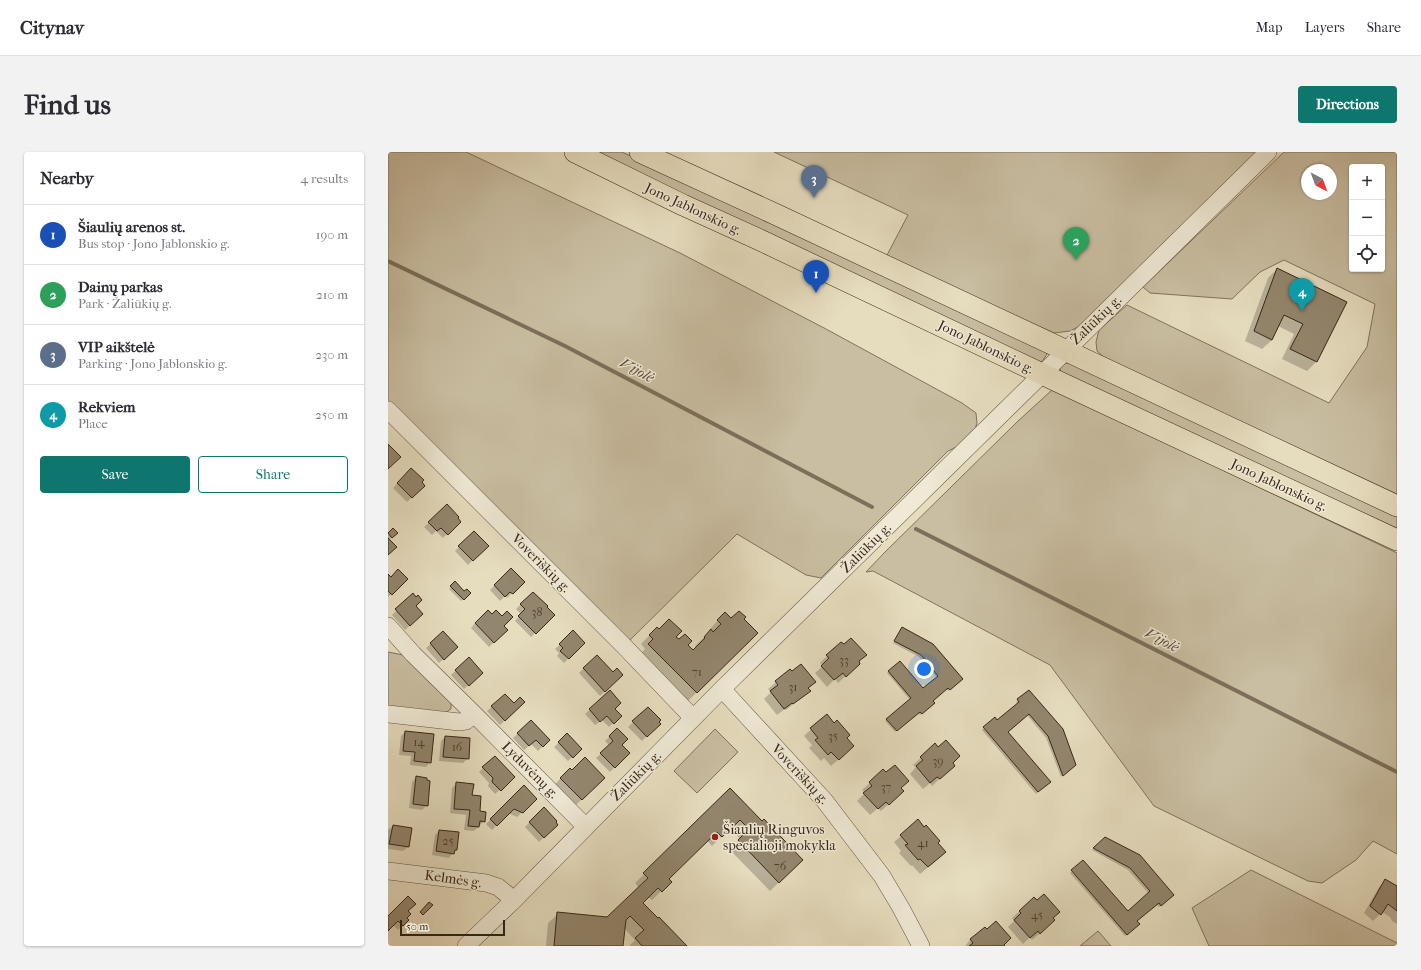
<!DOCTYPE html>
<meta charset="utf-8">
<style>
body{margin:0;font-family:"IM FELL French Canon",serif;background:#f2f2f3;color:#2b2b33}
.controls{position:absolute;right:12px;top:12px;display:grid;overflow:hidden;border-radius:4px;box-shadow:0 1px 3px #0004}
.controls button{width:36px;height:36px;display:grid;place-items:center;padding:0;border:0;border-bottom:1px solid #e1e1e2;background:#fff;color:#2b2b33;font:20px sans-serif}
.compass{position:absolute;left:913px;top:12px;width:36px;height:36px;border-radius:50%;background:#fff;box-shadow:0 1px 3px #0004;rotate:139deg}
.scale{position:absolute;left:12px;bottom:10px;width:105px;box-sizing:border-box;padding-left:4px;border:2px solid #392717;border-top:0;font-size:11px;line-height:14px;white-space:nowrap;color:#392717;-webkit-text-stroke:3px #efe9d5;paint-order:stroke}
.you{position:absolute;left:536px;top:517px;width:14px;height:14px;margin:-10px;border:3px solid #fff;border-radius:50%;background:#1a73e8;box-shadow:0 0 0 6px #1a73e833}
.badge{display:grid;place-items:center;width:26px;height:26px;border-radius:50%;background:#0f766e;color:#fff;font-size:13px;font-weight:700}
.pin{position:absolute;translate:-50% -33px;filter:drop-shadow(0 1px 2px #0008)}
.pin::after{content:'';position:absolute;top:21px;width:14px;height:12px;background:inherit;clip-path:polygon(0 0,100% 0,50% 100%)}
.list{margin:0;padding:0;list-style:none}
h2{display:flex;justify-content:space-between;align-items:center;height:52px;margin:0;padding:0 16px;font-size:17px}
h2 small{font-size:13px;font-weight:400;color:#7c7c81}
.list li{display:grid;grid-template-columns:26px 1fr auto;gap:12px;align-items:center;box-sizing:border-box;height:60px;padding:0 16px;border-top:1px solid #e1e1e2}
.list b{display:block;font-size:15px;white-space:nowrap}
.list p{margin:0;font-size:13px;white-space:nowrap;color:#7c7c81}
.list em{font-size:13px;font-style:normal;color:#7c7c81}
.actions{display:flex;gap:8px;padding:12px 16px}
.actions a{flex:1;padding:9px 0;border:1px solid #0f766e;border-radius:4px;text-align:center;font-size:14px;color:#0f766e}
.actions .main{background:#0f766e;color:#fff}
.icon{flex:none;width:22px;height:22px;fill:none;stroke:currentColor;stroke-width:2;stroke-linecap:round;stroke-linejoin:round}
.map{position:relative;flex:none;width:1009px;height:794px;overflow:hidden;border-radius:4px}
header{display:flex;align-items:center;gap:24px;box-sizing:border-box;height:56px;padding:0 20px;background:#fff;border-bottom:1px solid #e1e1e2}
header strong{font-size:19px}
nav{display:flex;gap:22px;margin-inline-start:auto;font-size:14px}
.intro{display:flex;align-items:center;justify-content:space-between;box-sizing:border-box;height:96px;padding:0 24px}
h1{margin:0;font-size:28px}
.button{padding:10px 18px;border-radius:4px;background:#0f766e;color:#fff;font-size:14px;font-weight:700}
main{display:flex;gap:24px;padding:0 24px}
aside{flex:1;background:#fff;border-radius:4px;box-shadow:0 1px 3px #0004}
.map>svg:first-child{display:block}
.green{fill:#c9bea2;stroke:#81725c;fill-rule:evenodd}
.shadow{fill:#0003}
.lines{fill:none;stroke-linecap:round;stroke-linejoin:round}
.stream{stroke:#7d6f5a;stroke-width:4}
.building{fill:#93866e;stroke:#392717}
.minor-casing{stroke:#645441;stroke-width:18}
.major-casing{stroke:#392717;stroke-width:22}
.minor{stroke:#efe9d5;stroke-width:17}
.major{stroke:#e6ddbf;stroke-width:21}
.poi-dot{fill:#8f2418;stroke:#efe9d5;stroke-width:1.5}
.labels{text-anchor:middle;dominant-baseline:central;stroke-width:3;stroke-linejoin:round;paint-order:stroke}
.number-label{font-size:12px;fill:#503f2d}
.street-label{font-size:14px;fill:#392717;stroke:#efe9d5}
.poi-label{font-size:14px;fill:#392717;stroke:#efe9d5;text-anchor:start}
.water-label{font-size:15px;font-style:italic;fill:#5b4b38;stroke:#efe9d5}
</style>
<header>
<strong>Citynav</strong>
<nav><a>Map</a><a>Layers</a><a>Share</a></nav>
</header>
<div class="intro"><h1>Find us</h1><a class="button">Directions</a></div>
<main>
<aside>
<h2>Nearby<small>4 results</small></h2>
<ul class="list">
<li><span class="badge" style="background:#1a4fb4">1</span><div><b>Šiaulių arenos st.</b><p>Bus stop · Jono Jablonskio g.</p></div><em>190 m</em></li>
<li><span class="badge" style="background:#2e9e5b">2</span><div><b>Dainų parkas</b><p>Park · Žaliūkių g.</p></div><em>210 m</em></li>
<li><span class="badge" style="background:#5c6f8a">3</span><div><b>VIP aikštelė</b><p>Parking · Jono Jablonskio g.</p></div><em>230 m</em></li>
<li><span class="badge" style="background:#0f9aa8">4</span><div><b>Rekviem</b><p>Place</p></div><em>250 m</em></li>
</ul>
<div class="actions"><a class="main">Save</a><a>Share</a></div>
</aside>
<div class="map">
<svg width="1009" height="794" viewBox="0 0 1009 794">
<rect width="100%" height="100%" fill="#e6ddbf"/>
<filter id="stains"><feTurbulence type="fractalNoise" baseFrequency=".005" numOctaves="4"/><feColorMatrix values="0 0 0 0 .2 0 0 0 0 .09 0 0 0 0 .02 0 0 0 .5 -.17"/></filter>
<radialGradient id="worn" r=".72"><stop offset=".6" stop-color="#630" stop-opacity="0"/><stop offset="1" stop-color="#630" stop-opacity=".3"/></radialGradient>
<!-- green -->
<path class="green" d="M0 0H78L292 101 438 177 574 251 588 261C588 264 589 268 589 271 587 283 570 295 560 299L433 426 418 423 349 382 236 494 0 258Z
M204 0H234L655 198 659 202 654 210H651Z
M386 0H871L694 173 682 179 666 181 498 105 520 63Z
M896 0H1009V344L717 206 709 199 708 190 711 178 739 153 941 251 979 195 987 152 896 108 872 120 844 147 762 141 755 135ZM964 15H994V117H964ZM919 18H943V42H919Z
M679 211 685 212 1009 365V379L676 223 672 218 673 213Z
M664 238 780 292 1009 401V702L985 689 968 708 934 731 920 729 766 654 662 513 485 419 478 420 497 400 629 270Z
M0 500 15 503 63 550V557L57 561 0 555Z
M327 577 350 600 309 641 286 619Z
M863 718 1009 791V794H821L804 756Z
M710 779 723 794H692Z"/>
<!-- shadow -->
<path class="shadow" d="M889 117 957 150 928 210 919 219 894 207 906 182 890 174 884 188 874 197 857 189 880 126Z
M23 318 36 334 19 350 5 336Z
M59 354 72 370 55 386 48 379 44 383 36 375Z
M5 377 9 380 1 388 0 402V382Z
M86 380 99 394 80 413 67 399Z
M123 417 136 430 119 446 117 444 112 449 102 438Z
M0 423 3 426 19 427 0 445Z
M67 431 76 440 82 441 73 449 61 437Z
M145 441 166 463 143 485 127 469 133 462 128 457Z
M25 443 30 466 17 478 4 463Z
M337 461 343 467H354L368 481 299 550 252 502 257 497 253 492 269 476 299 493 305 499 308 496 307 494 322 479 321 478Z
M104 463 119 478 101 495 83 476 87 471Z
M514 476 573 527 560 539 558 537 544 549V553L532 563 530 561 507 580 497 569 522 548 499 521 501 519 535 538 549 526 531 505 505 491Z
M185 480 196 491 176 511 169 504 171 501 167 497Z
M55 481 64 500 51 511 38 496Z
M209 504 225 521 234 523 212 544 191 521Z
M439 504 470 510 464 518 450 531 447 527 439 535 427 521 435 514 432 511Z
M81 506 89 525 76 537 63 523Z
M402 518 427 530 420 537 421 538 414 545 398 558 397 557 389 563 376 547 383 540 380 537Z
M641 539 685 615 673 625 658 586 639 563 618 580 661 630 648 642 594 578 607 567 609 570 630 552 628 550Z
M222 540 225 557 232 564 221 575 214 568 207 573 197 562Z
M117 543 126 553 131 555 112 573 99 559Z
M260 556 271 572 254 589 240 575Z
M438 563 458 586V601L443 614 436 606 433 609 421 596 424 593 416 584Z
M143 569 161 588 150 599 143 592 136 598 125 586Z
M229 577 233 593 240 601 222 620 208 606 222 594 217 589Z
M17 580 42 610 38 615 22 613 23 604 11 603 13 584Z
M179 583 193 597 180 609 166 595Z
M57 585 80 606 75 611 51 609 53 589Z
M547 593 564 611 559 620 544 634 542 631 535 637 522 622 528 615 525 613Z
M95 616 126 625 107 642 100 634 101 631 91 620Z
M182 617 184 620 216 626 187 654 166 633Z
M495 619 512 636 508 646 493 659 490 656 482 663 469 649 477 641 474 638Z
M28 626 39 653 34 658 21 656 24 630Z
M69 631 83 644 91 660 96 669 86 679 76 678 78 663 62 661 64 636Z
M136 634 148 647 129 665 120 661 104 678 98 672Z
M342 638 374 671 414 708 382 739 342 698 352 687 342 676 324 694 319 688 280 727 273 739 264 748 260 745 254 751 298 794H241L247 788 236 776 234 794H158L160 771 170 762 219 766 251 736 247 731Z
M156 656 169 673 151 690 137 675Z
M5 674 20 695 15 699 0 697V678Z
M51 679 68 697 61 706 44 703 47 683Z
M513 684 549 691 550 707 532 722 524 713 523 714 511 701 513 699 506 690Z
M717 686 785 742 771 755 768 752 748 769 751 772 737 784 682 721 695 709 740 760 761 742 740 718 704 698Z
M998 728 1008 734 1009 732V772L1004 769 1002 765 994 760 985 769 976 761 991 735Z
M646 746 664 766 659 775 644 788 642 785 635 792 620 775 626 769 624 766Z
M19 759 17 766 20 768 10 778 5 773 0 778V766Z
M597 776 615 794H577L582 788Z"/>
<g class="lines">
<!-- stream -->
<path class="stream" d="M0 109 177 194 484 355
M528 377 1009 620"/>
</g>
<!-- building -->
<path class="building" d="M889 116 959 150 929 210 902 197 915 172 896 163 884 188 866 179Z
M0 292 13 305 0 317Z
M23 316 36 328 34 330 37 334 24 346 9 331Z
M59 352 71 365 70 366 73 370 60 383 53 376 49 379 40 370Z
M5 376 10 381 4 386 0 381Z
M86 379 101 394 85 409 70 394Z
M0 386 9 395 0 403Z
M123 416 137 430 125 442 122 440 117 445 106 433Z
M10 417 20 427 4 443 0 439V422L3 425Z
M67 429 76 439 79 437 83 441 76 448 62 434Z
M145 440 160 454 159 455 167 463 148 482 130 464 137 457 132 452Z
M25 441 28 445 30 443 34 448 28 454 35 462 22 474 7 457Z
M100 458 104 462 108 458 114 464 119 459 125 465 116 474 120 478 106 491 87 471Z
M351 459 358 465 356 467 370 481 309 541 260 492 265 487 261 483 269 475 271 477 281 467 294 479 288 485 291 487 297 482 304 489 300 493 305 498 317 486 316 485 323 477 325 480 333 472 329 468 337 460 343 466Z
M514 475 545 492 575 527 562 538 560 536 545 549 547 551 534 562 532 560 509 579 498 567 523 546 500 519 512 509 535 536 550 524 533 503 506 489Z
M185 478 197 491 181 507 172 499 175 496 171 492Z
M55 479 70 495 56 508 42 491Z
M463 486 479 503 471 509 472 512 458 525 455 521 446 528 433 514 441 506 438 503 453 490 456 492Z
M209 503 225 520 229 516 235 523 217 540 195 516Z
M81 505 95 521 81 534 67 518Z
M413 512 428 530 420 536 423 539 405 552 404 551 396 557 382 539 390 533 387 529 402 517 404 519Z
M222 538 233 551 227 557 234 564 226 572 219 564 212 570 201 557Z
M641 538 675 577 688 613 675 624 660 584 641 562 620 580 663 630 650 640 595 575 607 565 609 568 631 550 629 547Z
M117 542 126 551 132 545 137 550 117 569 103 554Z
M260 555 273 568 271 570 273 572 259 585 244 569Z
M439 562 446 571 449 568 462 583 459 586 466 594 451 608 443 600 440 603 427 588 430 586 422 576Z
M143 568 162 588 155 595 148 588 141 594 129 581Z
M229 576 240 587 234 593 242 601 227 616 212 601 225 589 221 584Z
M17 579 46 582 43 611 26 609 27 600 15 599Z
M179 581 194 597 185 606 170 590Z
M57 584 82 586 81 607 55 605Z
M558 588 572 604 565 611 567 614 552 627 549 625 542 631 528 614 535 608 532 605 547 591 550 595Z
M107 604 127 625 113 639 104 630 105 626 94 615Z
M197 605 217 626 194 648 172 626 182 616 184 618Z
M507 613 521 629 513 636 516 639 501 653 498 650 490 657 475 641 484 634 481 630 495 617 498 620Z
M28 624 39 626V628L42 629 40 654 25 652Z
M68 630 86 632 84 643 93 644 92 659 98 660 97 670 92 669 91 675 80 674 82 658 66 657Z
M136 633 149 647 135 661 126 657 109 674 102 667Z
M342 636 374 669 376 667 415 708 391 731 350 688 361 677 352 668 334 685 329 680 281 727 284 730 274 740 270 736 255 751 270 766 271 765 299 794H254L247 786 256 778 242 764 238 768 235 794H166L169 760 219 765 260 726 255 721Z
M156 655 169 669 168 670 170 673 156 686 141 670Z
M530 667 536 675 538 673 552 689 550 691 558 700 540 715 532 707 530 708 517 693 520 692 512 683Z
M5 673 24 676 21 695 1 692Z
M51 678 71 680 69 698H67L66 702 48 699Z
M717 685 752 703 786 743 773 754 771 751 749 769 752 772 739 783 683 718 695 708 740 759 762 739 742 716 705 696Z
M997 727 1009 734V759L1000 752 993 763 982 754Z
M656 742 672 760 665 766 667 768 652 782 650 779 642 786 626 768 633 761 631 759 646 745 649 748Z
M20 744 28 752 20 759 23 762 19 766 21 768 15 774 10 769 0 779V764Z
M41 750 45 753 35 763 32 760Z
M608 769 623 786 616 793 617 794H581L585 791 582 787 597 775 599 777Z"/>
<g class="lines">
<defs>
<path id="minor" d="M0 258 236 494 305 566
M0 474 25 502 86 562 197 674
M334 537 436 648 494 724 513 756 533 794
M0 562 71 570 78 569 86 562
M0 719 98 731 110 735 126 748
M78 794 126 748 334 537 880 0"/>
<path id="major" d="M187 0 295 53 372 88 654 222 1009 388
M252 0 387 62 1009 354"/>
</defs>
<!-- minor casing -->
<use href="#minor" class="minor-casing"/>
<!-- major casing -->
<use href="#major" class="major-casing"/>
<!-- minor -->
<use href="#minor" class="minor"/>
<!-- major -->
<use href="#major" class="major"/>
</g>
<!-- markers -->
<circle class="poi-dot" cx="327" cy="685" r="4"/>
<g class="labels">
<!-- number labels -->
<g class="number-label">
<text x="149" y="460">38</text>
<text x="456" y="508">33</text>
<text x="309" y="520">71</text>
<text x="405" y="535">31</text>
<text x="445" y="584">35</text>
<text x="31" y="590">14</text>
<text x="69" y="595">16</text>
<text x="550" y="609">39</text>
<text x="498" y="635">37</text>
<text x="60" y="689">25</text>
<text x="535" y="691">41</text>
<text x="392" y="714">76</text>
<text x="649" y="763">45</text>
</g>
<!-- street labels -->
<g class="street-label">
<text transform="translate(305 57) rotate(25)">Jono Jablonskio g.</text>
<text transform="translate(708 168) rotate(-44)">Žaliūkių g.</text>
<text transform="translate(598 195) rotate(26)">Jono Jablonskio g.</text>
<text transform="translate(891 333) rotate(25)">Jono Jablonskio g.</text>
<text transform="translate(478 396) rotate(-45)">Žaliūkių g.</text>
<text transform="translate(153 411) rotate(45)">Voveriškių g.</text>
<text transform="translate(142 618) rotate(45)">Lyduvėnų g.</text>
<text transform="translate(412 622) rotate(47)">Voveriškių g.</text>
<text transform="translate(248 624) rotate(-45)">Žaliūkių g.</text>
<text transform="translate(65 727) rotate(8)">Kelmės g.</text>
</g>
<!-- poi labels -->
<g class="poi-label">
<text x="335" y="677">Šiaulių Ringuvos<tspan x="335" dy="16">specialioji mokykla</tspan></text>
</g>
<!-- water labels -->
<g class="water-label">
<text transform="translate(249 218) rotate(28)">Vijolė</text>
<text transform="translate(774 488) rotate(27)">Vijolė</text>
</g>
</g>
<rect width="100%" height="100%" filter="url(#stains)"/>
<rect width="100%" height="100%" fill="url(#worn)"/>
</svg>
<div class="controls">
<button>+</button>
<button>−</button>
<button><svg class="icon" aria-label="locate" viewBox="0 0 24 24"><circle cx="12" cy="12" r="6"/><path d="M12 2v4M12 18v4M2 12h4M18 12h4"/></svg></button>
</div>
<svg class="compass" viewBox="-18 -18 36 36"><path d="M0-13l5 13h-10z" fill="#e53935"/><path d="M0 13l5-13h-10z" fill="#7c7c81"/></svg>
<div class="scale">50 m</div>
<div class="you"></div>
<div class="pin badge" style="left:428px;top:141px;background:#1a4fb4">1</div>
<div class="pin badge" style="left:688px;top:108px;background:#2e9e5b">2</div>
<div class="pin badge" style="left:426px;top:46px;background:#5c6f8a">3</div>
<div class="pin badge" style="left:914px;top:159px;background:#0f9aa8">4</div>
</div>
</main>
